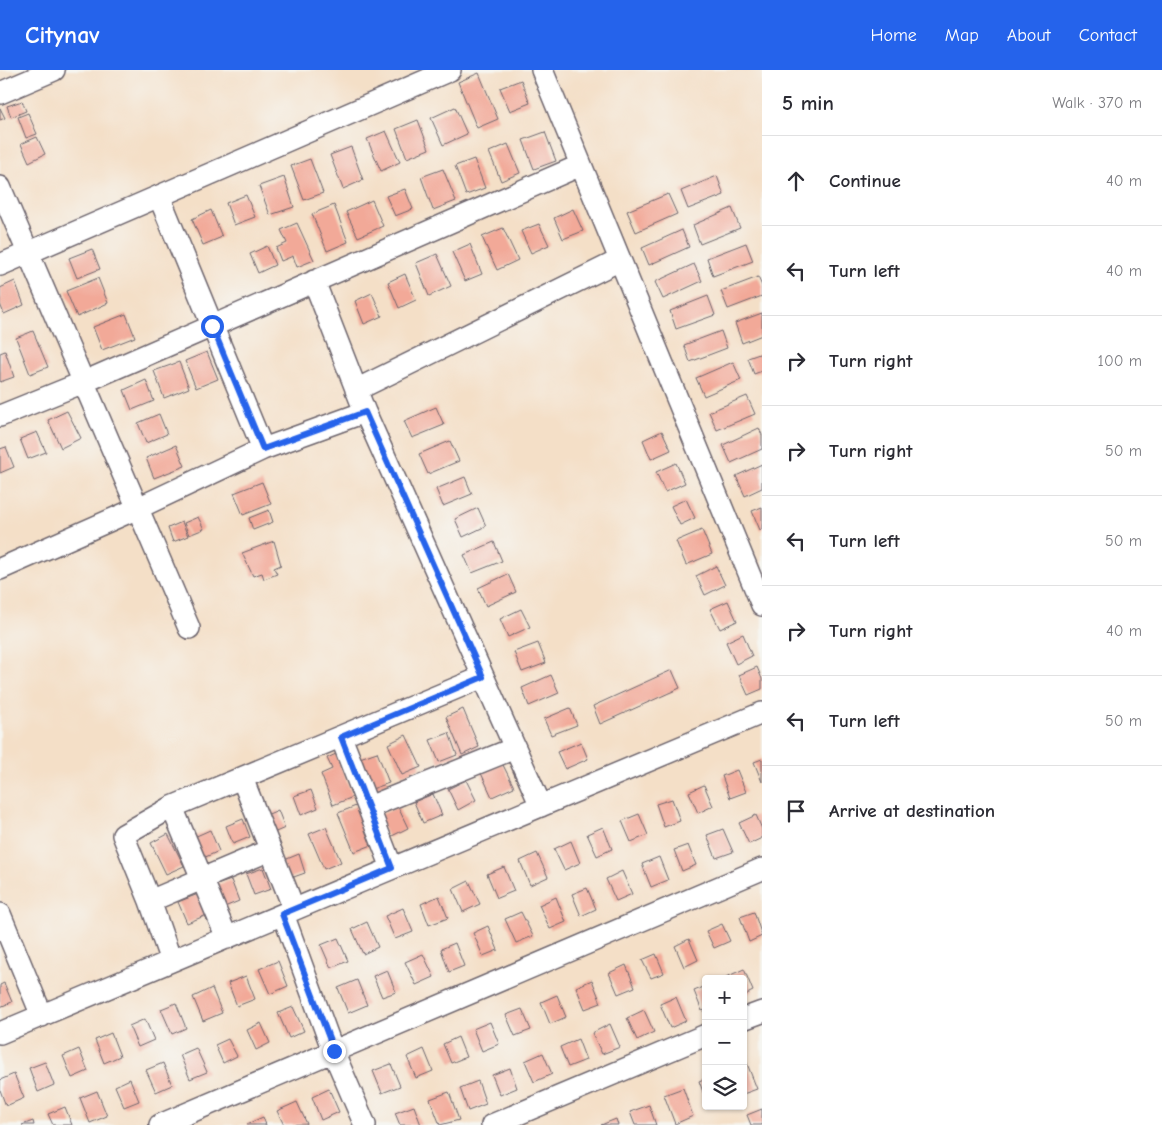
<!DOCTYPE html>
<meta charset="utf-8">
<style>
body{margin:0;font-family:"Comic Neue",sans-serif;background:#f2f2f3;color:#2b2b33}
.controls{position:absolute;right:15px;bottom:15px;display:grid;overflow:hidden;border-radius:5px;box-shadow:0 1px 4px #0004}
.controls button{width:45px;height:45px;display:grid;place-items:center;padding:0;border:0;border-bottom:1px solid #e1e1e2;background:#fff;color:#2b2b33;font:25px sans-serif}
.stop{position:absolute;width:15px;height:15px;margin:-11px;border:4px solid #2563eb;border-radius:50%;background:#fff}
.stop.end{background:#2563eb;border-color:#fff;box-shadow:0 1px 5px #0008}
.list{margin:0;padding:0;list-style:none}
h2{display:flex;justify-content:space-between;align-items:center;height:65px;margin:0;padding:0 20px;font-size:21px}
h2 small{font-size:16px;font-weight:400;color:#7c7c81}
.list li{display:grid;grid-template-columns:32px 1fr auto;gap:15px;align-items:center;box-sizing:border-box;height:90px;padding:0 20px;border-top:1px solid #e1e1e2}
.list b{display:block;font-size:19px;white-space:nowrap}
.list em{font-size:16px;font-style:normal;color:#7c7c81}
.icon{flex:none;width:28px;height:28px;fill:none;stroke:currentColor;stroke-width:2;stroke-linecap:round;stroke-linejoin:round}
.map{position:relative;flex:none;width:762px;height:1055px;overflow:hidden}
header{display:flex;align-items:center;gap:30px;box-sizing:border-box;height:70px;padding:0 25px;background:#2563eb;color:#fff}
header strong{font-size:24px}
nav{display:flex;gap:28px;margin-inline-start:auto;font-size:18px}
main{display:flex}
aside{flex:1;background:#fff}
.map>svg:first-child{display:block}
.building{fill:#f2a998}
.lines{fill:none;stroke-linecap:round;stroke-linejoin:round}
.street-casing{stroke:#6c646c;stroke-width:24}
.street{stroke:#fff;stroke-width:21}
.route{stroke:#2563eb;stroke-width:6}
</style>
<header>
<strong>Citynav</strong>
<nav><a>Home</a><a>Map</a><a>About</a><a>Contact</a></nav>
</header>
<main>
<div class="map">
<svg width="762" height="1055" viewBox="0 0 762 1055">
<rect width="100%" height="100%" fill="#f6f6f2"/>
<filter id="ink" filterUnits="userSpaceOnUse"><feTurbulence type="fractalNoise" baseFrequency=".02" numOctaves="2"/><feDisplacementMap in="SourceGraphic" scale="10" xChannelSelector="R" yChannelSelector="G"/><feConvolveMatrix kernelMatrix="1 2 1 2 8 2 1 2 1" color-interpolation-filters="sRGB"/></filter>
<filter id="wash" filterUnits="userSpaceOnUse"><feTurbulence type="fractalNoise" baseFrequency=".0096" numOctaves="4" result="noise"/><feDisplacementMap in="SourceGraphic" scale="20" xChannelSelector="R" yChannelSelector="G"/><feGaussianBlur stdDeviation="1.12" result="paint"/><feColorMatrix in="noise" values="0 0 0 0 0 0 0 0 0 0 0 0 0 0 0 0 0 1.4 0 .05"/><feComposite in="paint" operator="in"/></filter>
<g filter="url(#wash)">
<rect width="100%" height="100%" fill="#f4dfc7"/>
<g id="blocks">
<!-- building -->
<path class="building" d="M479 3 498 49 477 58 458 12Z
M521 10 530 33 510 41 500 18Z
M22 31 26 41 11 47 7 36Z
M455 37 467 64 443 75 431 48Z
M0 38 5 48 0 50Z
M28 43 37 64 26 68 18 47Z
M418 50 429 79 407 88 396 59Z
M386 61 400 92 381 101 367 69Z
M545 62 556 91 534 99 523 70Z
M37 67 45 84 29 92 21 74Z
M508 74 520 103 501 111 489 82Z
M351 77 363 110 343 119 330 85Z
M310 89 323 123 304 130 291 96Z
M474 89 485 118 466 125 455 96Z
M443 99 456 131 433 140 421 107Z
M717 106 724 125 688 139 681 121Z
M284 107 294 137 270 145 259 116Z
M405 119 413 139 395 146 386 126Z
M668 124 677 144 636 162 627 141Z
M246 125 255 147 234 155 226 133Z
M372 130 383 156 358 167 346 142Z
M334 135 348 172 327 181 312 144Z
M732 138 740 158 700 174 693 155Z
M573 139 583 161 563 169 554 148Z
M211 140 222 167 203 175 192 149Z
M297 153 314 190 297 197 293 186 281 191 276 178 287 173 281 160Z
M539 154 549 175 531 183 521 161Z
M503 158 518 190 497 200 482 167Z
M682 160 689 177 649 195 642 178Z
M746 173 753 191 713 206 707 188Z
M470 174 482 204 465 211 452 182Z
M267 176 275 195 258 203 250 184Z
M92 179 100 199 77 208 69 188Z
M437 184 451 216 429 226 416 193Z
M694 194 702 211 663 229 655 212Z
M405 204 416 230 399 238 388 212Z
M758 207 762 216V226L728 239 721 221Z
M98 208 108 233 77 247 66 221Z
M15 211 24 235 4 244 0 234V218Z
M372 223 382 246 364 254 355 231Z
M708 226 715 245 676 259 670 241Z
M762 243V265L742 273 735 253Z
M126 244 135 267 102 280 93 257Z
M33 261 48 297 30 304 16 268Z
M721 261 727 278 690 292 684 275Z
M5 281 14 307 0 312V283Z
M207 282 218 309 196 318 185 291Z
M762 283V301L754 304 748 288Z
M179 292 189 318 164 328 154 301Z
M733 292 741 310 704 326 696 308Z
M146 310 154 331 132 340 124 320Z
M747 326 755 344 717 360 709 342Z
M436 337 444 355 412 368 404 351Z
M67 341 81 368 61 378 48 350Z
M159 344 167 364 146 373 138 353Z
M759 358 762 365V379L731 393 723 375Z
M662 361 671 380 651 389 643 370Z
M37 362 46 382 28 389 20 369Z
M450 371 459 391 428 404 419 384Z
M176 375 185 396 154 408 146 388Z
M6 377 14 397 0 403V379Z
M676 393 685 413 665 422 656 402Z
M762 394V418L745 426 736 406Z
M465 407 472 424 443 436 436 419Z
M262 412 271 434 243 445 234 423Z
M686 429 695 448 680 455 671 436Z
M762 437V459L760 460 752 441Z
M478 438 486 456 463 467 455 449Z
M269 440 273 452 253 460 249 448Z
M198 447 204 459 189 465 184 453Z
M182 452 188 466 173 472 168 458Z
M702 460 712 484 686 495 676 471Z
M274 471 281 495 274 498 277 504 264 509 262 503 253 506 242 483Z
M494 472 502 491 472 503 464 485Z
M716 496 725 515 705 525 696 506Z
M508 504 516 522 486 536 478 518Z
M728 531 737 551 720 559 710 539Z
M521 539 530 557 508 567 500 549Z
M743 564 752 586 736 594 726 572Z
M538 573 546 593 522 602 514 582Z
M757 597 762 609V619L748 625 739 605Z
M672 600 680 618 600 654 593 636Z
M551 605 559 623 529 636 522 618Z
M570 638 577 655 551 665 544 649Z
M463 639 479 677 462 685 446 647Z
M449 663 457 685 439 692 430 670Z
M406 665 421 697 402 705 388 674Z
M581 672 588 689 565 699 557 682Z
M377 682 389 713 369 720 357 689Z
M336 684 353 727 333 735 321 704 332 699 327 688Z
M762 689V712L754 692Z
M502 693 514 717 492 727 481 703Z
M737 700 746 722 730 728 722 706Z
M466 710 476 730 458 740 448 719Z
M704 715 713 736 698 743 689 722Z
M311 720 318 738 301 745 294 726Z
M433 724 442 745 423 753 414 732Z
M672 729 680 751 664 757 656 734Z
M356 736 372 775 354 782 338 743Z
M398 737 408 758 388 768 378 746Z
M278 740 285 758 271 764 264 746Z
M639 744 648 765 631 772 622 751Z
M756 745 762 759V768L749 774 739 753Z
M243 749 250 767 233 774 226 756Z
M326 757 341 792 324 799 309 764Z
M603 757 612 779 597 786 587 764Z
M723 759 733 782 716 788 707 765Z
M210 760 219 781 201 789 192 768Z
M168 764 184 796 166 804 151 773Z
M571 771 580 793 564 800 554 779Z
M688 775 696 795 682 801 674 780Z
M537 783 548 807 530 815 520 791Z
M299 784 305 803 288 809 282 791Z
M659 787 668 810 651 817 642 794Z
M504 797 514 821 497 828 487 804Z
M263 798 271 819 254 825 246 804Z
M622 801 632 824 616 831 606 809Z
M231 810 239 831 222 838 214 816Z
M469 811 480 834 463 842 453 819Z
M587 818 596 839 581 846 572 824Z
M198 824 207 845 187 853 178 832Z
M439 826 448 848 429 855 421 834Z
M556 827 566 852 550 859 539 835Z
M403 838 413 862 395 869 385 846Z
M521 842 533 866 516 873 505 849Z
M754 842 762 866 749 872 740 847Z
M367 852 378 877 363 884 352 859Z
M722 854 730 871 714 878 706 861Z
M488 856 498 880 483 886 473 863Z
M338 868 348 891 331 898 321 875Z
M689 869 698 890 684 897 675 876Z
M455 873 464 896 449 902 441 879Z
M423 884 434 907 416 915 405 892Z
M656 884 664 903 651 908 642 890Z
M278 891 288 916 270 924 259 899Z
M626 895 635 917 618 924 609 903Z
M744 899 753 921 743 926V909L726 907Z
M387 900 396 922 382 927 373 906Z
M246 906 255 929 237 936 228 913Z
M357 910 367 935 348 943 338 918Z
M592 910 601 933 585 939 576 917Z
M4 913 12 932 0 937V915Z
M706 916V940L702 941 694 921Z
M212 918 222 943 203 951 193 927Z
M557 925 566 947 550 954 541 932Z
M676 927 686 951 670 958 660 934Z
M176 933 186 958 172 964 161 939Z
M293 937 304 961 289 968 278 943Z
M522 939 531 960 515 966 506 945Z
M644 940 654 962 637 970 627 948Z
M145 949 154 970 138 977 129 956Z
M490 952 499 974 482 981 473 959Z
M261 953 270 973 256 980 247 960Z
M610 954 620 977 602 984 592 963Z
M111 963 120 986 104 993 95 970Z
M458 967 466 987 451 993 443 974Z
M228 969 237 986 223 993 215 975Z
M578 969 586 990 568 997 560 977Z
M196 978 207 1002 190 1009 180 985Z
M79 979 88 1001 72 1008 63 986Z
M424 979 433 1001 416 1008 407 987Z
M543 983 552 1004 534 1012 525 991Z
M746 991 757 1019 743 1024V992Z
M45 992 54 1015 38 1022 29 998Z
M163 993 172 1015 156 1022 146 1000Z
M391 994 400 1016 382 1023 373 1001Z
M510 998 517 1018 500 1025 492 1005Z
M14 1004 24 1028 6 1036 0 1020V1010Z
M706 1008V1030L699 1011Z
M130 1009 139 1031 124 1037 115 1016Z
M478 1011 486 1034 468 1041 460 1018Z
M683 1018 693 1046 675 1054 664 1025Z
M329 1019 339 1042 321 1050 312 1027Z
M97 1021 107 1046 90 1053 80 1028Z
M449 1022 459 1050 440 1055 430 1029Z
M297 1032 307 1054 284 1055 277 1041Z
M649 1035 656 1055H635L630 1042Z
M414 1036 421 1055H400L395 1043Z
M65 1037 72 1055H53L48 1044Z
M762 1039V1055H751L747 1045Z
M263 1047 266 1055H247V1054Z
M616 1049 618 1055H601Z
M33 1051 34 1055H22Z"/>
</g>
</g>
<g filter="url(#ink)">
<use href="#blocks" fill-opacity="0" stroke="#6c646c" stroke-width="1"/>
<g class="lines">
<defs>
<path id="street" d="M542 0 762 535
M0 23 54 0
M0 117 189 558
M159 126 263 379
M0 195 450 0
M314 211 365 342 541 736
M356 320 620 190
M0 346 84 312 581 95
M0 499 138 438 263 379 365 342
M341 667 392 798
M242 708 294 839
M172 737 227 868
M369 737 515 678
M150 831 270 780
M0 844 42 946
M283 844 333 981 365 1055
M171 891 150 831 123 765 172 737 483 607
M743 949 762 942
M0 963 762 643
M160 1055 762 799
M492 1055 706 965"/>
</defs>
<!-- street casing -->
<use href="#street" class="street-casing"/>
<!-- street -->
<use href="#street" class="street"/>
</g>
</g>
<g class="lines" filter="url(#ink)">
<!-- route -->
<path class="route" d="M212 256 263 379 365 342 483 607 341 667 392 798 282 844 334 981"/>
</g>
</svg>
<div class="controls">
<button>+</button>
<button>−</button>
<button><svg class="icon" aria-label="layers" viewBox="0 0 24 24"><path d="M12 4l9 5-9 5-9-5zM3 14l9 5 9-5"/></svg></button>
</div>
<div class="stop" style="left:212px;top:256px"></div>
<div class="stop end" style="left:334px;top:981px"></div>
</div>
<aside>
<h2>5 min<small>Walk · 370 m</small></h2>
<ul class="list">
<li><svg class="icon" aria-label="ahead" viewBox="0 0 24 24"><path d="M12 20V5M6 11l6-6 6 6"/></svg><div><b>Continue</b></div><em>40 m</em></li>
<li><svg class="icon" aria-label="left" viewBox="0 0 24 24"><path d="M17 20v-9H6M10 6l-5 5 5 5"/></svg><div><b>Turn left</b></div><em>40 m</em></li>
<li><svg class="icon" aria-label="right" viewBox="0 0 24 24"><path d="M7 20v-9h11M14 6l5 5-5 5"/></svg><div><b>Turn right</b></div><em>100 m</em></li>
<li><svg class="icon" aria-label="right" viewBox="0 0 24 24"><path d="M7 20v-9h11M14 6l5 5-5 5"/></svg><div><b>Turn right</b></div><em>50 m</em></li>
<li><svg class="icon" aria-label="left" viewBox="0 0 24 24"><path d="M17 20v-9H6M10 6l-5 5 5 5"/></svg><div><b>Turn left</b></div><em>50 m</em></li>
<li><svg class="icon" aria-label="right" viewBox="0 0 24 24"><path d="M7 20v-9h11M14 6l5 5-5 5"/></svg><div><b>Turn right</b></div><em>40 m</em></li>
<li><svg class="icon" aria-label="left" viewBox="0 0 24 24"><path d="M17 20v-9H6M10 6l-5 5 5 5"/></svg><div><b>Turn left</b></div><em>50 m</em></li>
<li><svg class="icon" aria-label="arrive" viewBox="0 0 24 24"><path d="M6 21V4h12l-3 4 3 4H6"/></svg><div><b>Arrive at destination</b></div></li>
</ul>
</aside>
</main>
